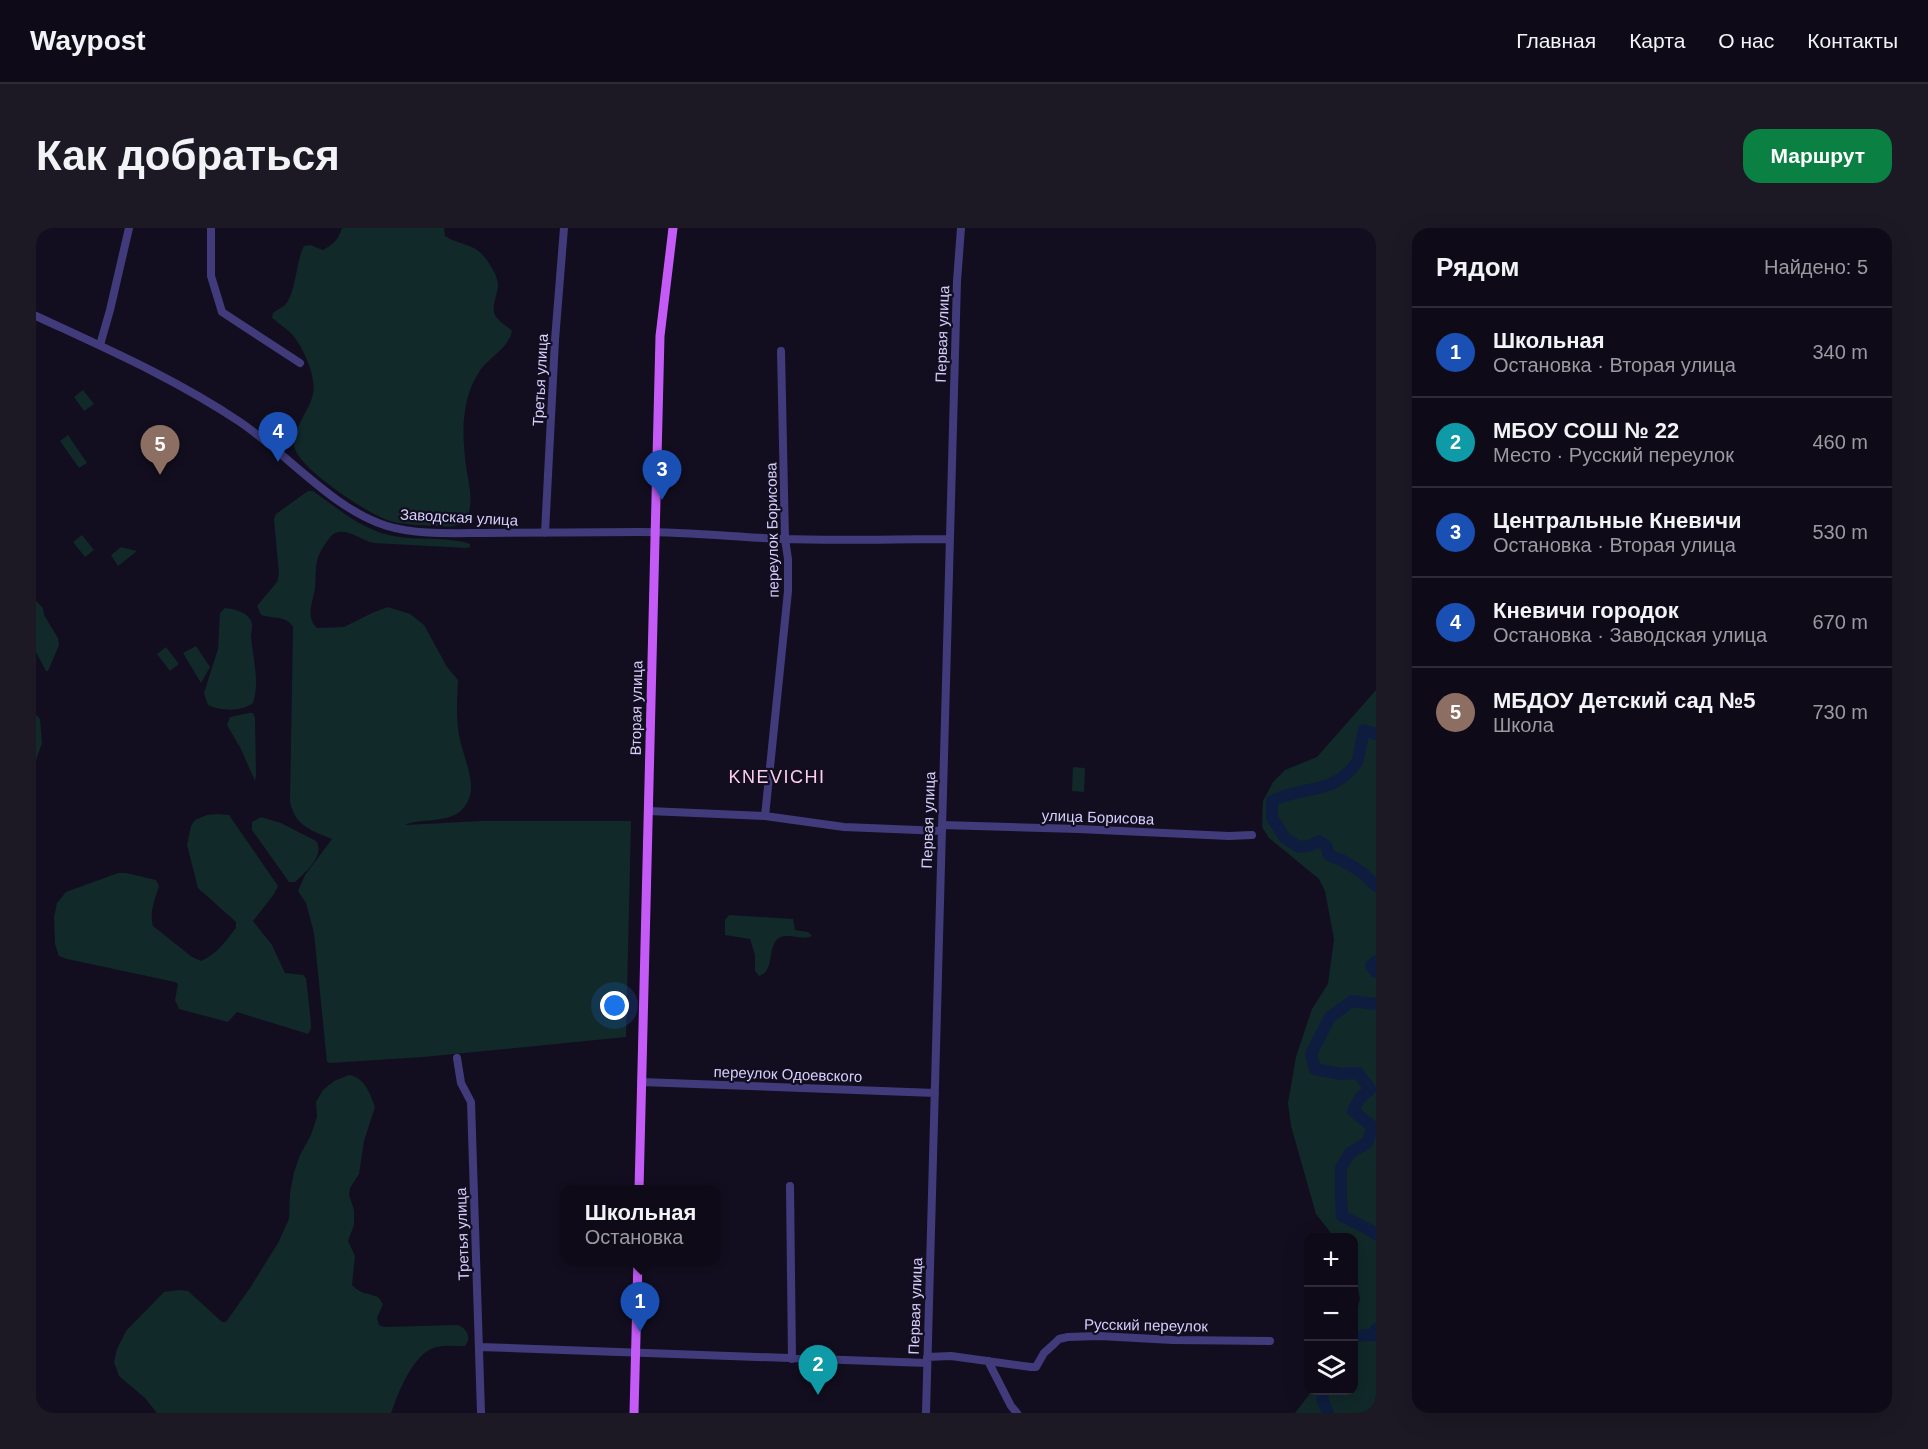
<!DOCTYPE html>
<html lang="ru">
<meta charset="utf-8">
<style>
body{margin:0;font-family:Helvetica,sans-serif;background:#1c1824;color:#f1f3f6}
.controls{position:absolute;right:18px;bottom:18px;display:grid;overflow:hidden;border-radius:12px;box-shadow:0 6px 24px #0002}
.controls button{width:54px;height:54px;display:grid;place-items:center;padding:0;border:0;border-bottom:2px solid #2e2b36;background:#0e0a17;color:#f1f3f6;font:30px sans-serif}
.you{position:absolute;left:579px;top:778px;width:21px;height:21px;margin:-15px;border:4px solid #fff;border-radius:50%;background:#1a73e8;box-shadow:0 0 0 9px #1a73e833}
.badge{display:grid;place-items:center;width:39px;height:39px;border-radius:50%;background:#0b8043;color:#fff;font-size:20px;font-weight:700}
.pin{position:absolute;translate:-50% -50px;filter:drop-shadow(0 2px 3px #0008)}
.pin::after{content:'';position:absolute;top:32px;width:21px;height:18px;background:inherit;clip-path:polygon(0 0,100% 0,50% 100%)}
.popup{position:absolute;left:525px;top:957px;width:159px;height:78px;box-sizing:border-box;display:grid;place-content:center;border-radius:12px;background:#0e0a17;filter:drop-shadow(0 2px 4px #0005);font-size:20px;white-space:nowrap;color:#9b9aa1}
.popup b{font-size:22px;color:#f1f3f6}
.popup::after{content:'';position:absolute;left:50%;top:100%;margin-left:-12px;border:12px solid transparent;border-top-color:#0e0a17}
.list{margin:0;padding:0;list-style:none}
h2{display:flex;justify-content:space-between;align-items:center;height:78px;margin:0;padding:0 24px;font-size:26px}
h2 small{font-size:20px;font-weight:400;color:#9b9aa1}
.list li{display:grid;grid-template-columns:39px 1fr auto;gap:18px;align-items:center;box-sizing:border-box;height:90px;padding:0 24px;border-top:2px solid #2e2b36}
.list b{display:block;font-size:22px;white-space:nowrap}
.list p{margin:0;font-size:20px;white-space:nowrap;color:#9b9aa1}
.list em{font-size:20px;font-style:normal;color:#9b9aa1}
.icon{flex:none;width:33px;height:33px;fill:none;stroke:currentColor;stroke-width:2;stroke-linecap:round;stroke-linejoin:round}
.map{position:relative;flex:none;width:1340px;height:1185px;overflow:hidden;border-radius:18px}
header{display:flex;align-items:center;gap:36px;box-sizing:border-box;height:84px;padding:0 30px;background:#0e0a17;border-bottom:2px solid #2e2b36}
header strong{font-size:28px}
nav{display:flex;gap:33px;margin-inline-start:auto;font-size:21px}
.intro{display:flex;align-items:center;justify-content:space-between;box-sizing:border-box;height:144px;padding:0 36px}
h1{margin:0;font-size:42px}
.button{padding:15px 27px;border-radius:18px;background:#0b8043;color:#fff;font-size:21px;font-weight:700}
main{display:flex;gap:36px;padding:0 36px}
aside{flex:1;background:#0e0a17;border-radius:18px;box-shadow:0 6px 24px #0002}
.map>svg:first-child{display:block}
.green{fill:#112929}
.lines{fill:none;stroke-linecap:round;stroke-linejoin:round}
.river{stroke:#0e1d3f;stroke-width:12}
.minor{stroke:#413b7c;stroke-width:8}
.major{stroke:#c45bf7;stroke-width:9}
.labels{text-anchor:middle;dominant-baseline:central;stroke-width:4.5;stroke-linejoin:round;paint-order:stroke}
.street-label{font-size:15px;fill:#d6cffd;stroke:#120e1f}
.quarter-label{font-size:18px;letter-spacing:1.5px;fill:#fdd0ea;stroke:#120e1f}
</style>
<header>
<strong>Waypost</strong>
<nav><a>Главная</a><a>Карта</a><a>О нас</a><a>Контакты</a></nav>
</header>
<div class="intro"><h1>Как добраться</h1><a class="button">Маршрут</a></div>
<main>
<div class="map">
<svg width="1340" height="1185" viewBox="0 0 1340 1185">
<rect width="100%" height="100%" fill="#120e1f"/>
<!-- green -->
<path class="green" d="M306 0H408L409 8C421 16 436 16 446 26 453 34 463 49 462 59 461 67 455 80 459 87 462 93 471 98 476 103 472 121 455 128 445 141 436 154 431 168 429 183 426 200 428 221 430 238 432 253 439 276 430 291 424 300 410 299 400 298 385 297 366 297 351 292 329 284 266 242 259 221 255 211 260 204 264 195 268 186 275 176 277 166 281 149 266 116 254 104 248 99 242 95 236 90L237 85C240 82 246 80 249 77 260 66 260 32 268 18L274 17 287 22C298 16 302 12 306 0Z
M47 162 58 176 48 183 38 169Z
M32 207 51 235 43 240 24 213Z
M272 263H277C304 282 329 305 364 309 384 312 416 309 434 316V319L430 320 338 315C327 313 314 302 303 304 298 304 295 308 292 312 277 332 281 338 279 360 277 374 269 389 281 400L308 399 336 385 352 379 374 386 388 397 411 439 422 452C421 471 420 489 423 507 426 523 434 541 435 557 436 567 431 579 422 585 407 595 385 590 369 597L446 593H595L590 809 387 829 294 835 291 834 278 705 270 675 262 663 269 647 296 611C275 602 260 599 254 574L257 399C250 387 237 391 225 387L221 378 241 354 243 346 238 291 240 286Z
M46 307 58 322 49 329 37 314Z
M85 319 101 323 82 338 75 327Z
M0 373 7 380 8 387 22 410 23 417 12 443H10L0 424Z
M189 380C197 381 209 383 214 391 218 396 215 403 215 409 217 431 224 454 217 475 205 484 185 483 172 477L168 465 182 421 184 385Z
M160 418 174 439 165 455 147 425Z
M130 419 143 436 134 443 121 426Z
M1340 462V1185H1259L1276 1163 1318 1162V1093L1324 1071 1318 1035V1010L1298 1009 1280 986 1255 898 1252 875 1260 829 1276 781 1292 756 1298 711 1289 663 1283 651 1233 610 1226 599 1227 573 1237 554 1249 542 1281 529Z
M213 485H217L219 490 220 547 219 553 205 521 191 497 194 489Z
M0 487 4 491 6 515 0 532Z
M1037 539 1049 540 1048 564 1036 563Z
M182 586 193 587 242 658 238 666 217 693 236 717 249 745 267 747 270 750 275 795V801L272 806 201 784 192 794 143 781 139 772 142 756 139 754 31 731 23 728 19 716 18 689 21 675 30 664 82 645H90L120 652 123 658C119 671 113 685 117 698L156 729 165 733C181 726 190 713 200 700V694L162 660 151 617 155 598 159 592 171 587Z
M225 589 245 595 280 613C290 627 269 645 259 654H253L216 602V594Z
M693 687 757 691 759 702 772 704 776 708C766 714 746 701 739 714 732 725 738 743 723 748L719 743V727L714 711 689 707V692Z
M313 847C328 849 334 865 339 879L328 913 323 946 314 960 313 967 318 982V997L312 1013 319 1028 316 1057C324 1066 332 1065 342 1069L347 1076 341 1090 343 1097 348 1099 422 1097C431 1101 436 1109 429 1118 420 1118 409 1117 400 1119 377 1125 362 1165 355 1185H121L109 1170 83 1148 78 1134 81 1121 90 1103 128 1064 143 1062 152 1063 186 1094H190L214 1060 242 1015 253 991 254 965 258 944 264 927 275 907 281 889 280 874 287 862 298 853Z"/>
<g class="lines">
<!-- river -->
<path class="river" d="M1340 506 1328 502C1326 509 1323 531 1321 534 1298 568 1267 557 1236 573V590L1249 610 1263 619 1273 618 1283 613 1290 618 1293 627C1312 634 1327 643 1340 658
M1340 733 1335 738 1340 744
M1340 776 1316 773 1294 789 1275 826 1279 841 1305 846 1322 845 1334 861 1324 870 1317 883 1337 899 1331 915 1314 925 1305 940V970L1306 988 1334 1002 1340 1006
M1318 1108 1338 1107 1340 1101
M1288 1162 1286 1171 1292 1185"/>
<!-- minor -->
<path class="minor" d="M175 0V48L186 84 264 135
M0 88C71 121 138 150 204 194 250 225 298 282 351 298 380 307 418 305 448 305 500 305 553 304 605 304 652 304 700 309 747 311 802 313 858 311 913 311
M64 117 74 82 93 0
M509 305 519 112 528 0
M613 583 729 588 808 599 906 603
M729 588 752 363V331L749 311 745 123
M906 597 1042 601 1193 608 1216 607
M421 830 425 855 435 874 445 1185
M605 854 899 865
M754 958 756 1131
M444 1119 891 1135
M891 1129 915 1128 995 1139H1000L1008 1125 1018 1116 1023 1111 1032 1109 1063 1108 1137 1112 1234 1113
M952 1133 975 1178 981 1185
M890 1185 921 53 925 0"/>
<!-- major -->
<path class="major" d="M603 962 624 108 637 0
M598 1185 602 1030"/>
</g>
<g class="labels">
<!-- street labels -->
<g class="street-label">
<text transform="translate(906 106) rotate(-88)">Первая улица</text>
<text transform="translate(504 152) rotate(-87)">Третья улица</text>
<text transform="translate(423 289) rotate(3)">Заводская улица</text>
<text transform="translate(736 302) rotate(-91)">переулок Борисова</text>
<text transform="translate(600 480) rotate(-89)">Вторая улица</text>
<text transform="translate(1062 589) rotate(2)">улица Борисова</text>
<text transform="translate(892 592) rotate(-88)">Первая улица</text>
<text transform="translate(752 846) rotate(2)">переулок Одоевского</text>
<text transform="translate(426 1006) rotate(-92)">Третья улица</text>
<text transform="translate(879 1078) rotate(-88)">Первая улица</text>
<text transform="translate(1110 1097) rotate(1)">Русский переулок</text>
</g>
<!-- quarter labels -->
<g class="quarter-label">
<text x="741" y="549">KNEVICHI</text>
</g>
</g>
</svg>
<div class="controls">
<button>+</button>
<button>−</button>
<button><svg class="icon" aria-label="layers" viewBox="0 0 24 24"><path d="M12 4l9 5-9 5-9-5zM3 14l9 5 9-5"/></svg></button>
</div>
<div class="you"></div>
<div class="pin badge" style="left:604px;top:1104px;background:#1a4fb4">1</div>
<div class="popup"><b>Школьная</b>Остановка</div>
<div class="pin badge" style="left:782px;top:1167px;background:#0f9aa8">2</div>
<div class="pin badge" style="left:626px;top:272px;background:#1a4fb4">3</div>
<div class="pin badge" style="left:242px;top:234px;background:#1a4fb4">4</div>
<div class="pin badge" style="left:124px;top:247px;background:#8d6e63">5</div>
</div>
<aside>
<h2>Рядом<small>Найдено: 5</small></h2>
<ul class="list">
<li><span class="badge" style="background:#1a4fb4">1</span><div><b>Школьная</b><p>Остановка · Вторая улица</p></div><em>340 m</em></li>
<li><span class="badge" style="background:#0f9aa8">2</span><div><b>МБОУ СОШ № 22</b><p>Место · Русский переулок</p></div><em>460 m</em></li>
<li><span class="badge" style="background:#1a4fb4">3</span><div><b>Центральные Кневичи</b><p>Остановка · Вторая улица</p></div><em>530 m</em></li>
<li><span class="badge" style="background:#1a4fb4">4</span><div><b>Кневичи городок</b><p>Остановка · Заводская улица</p></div><em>670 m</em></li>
<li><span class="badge" style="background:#8d6e63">5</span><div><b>МБДОУ Детский сад №5</b><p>Школа</p></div><em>730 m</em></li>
</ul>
</aside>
</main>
